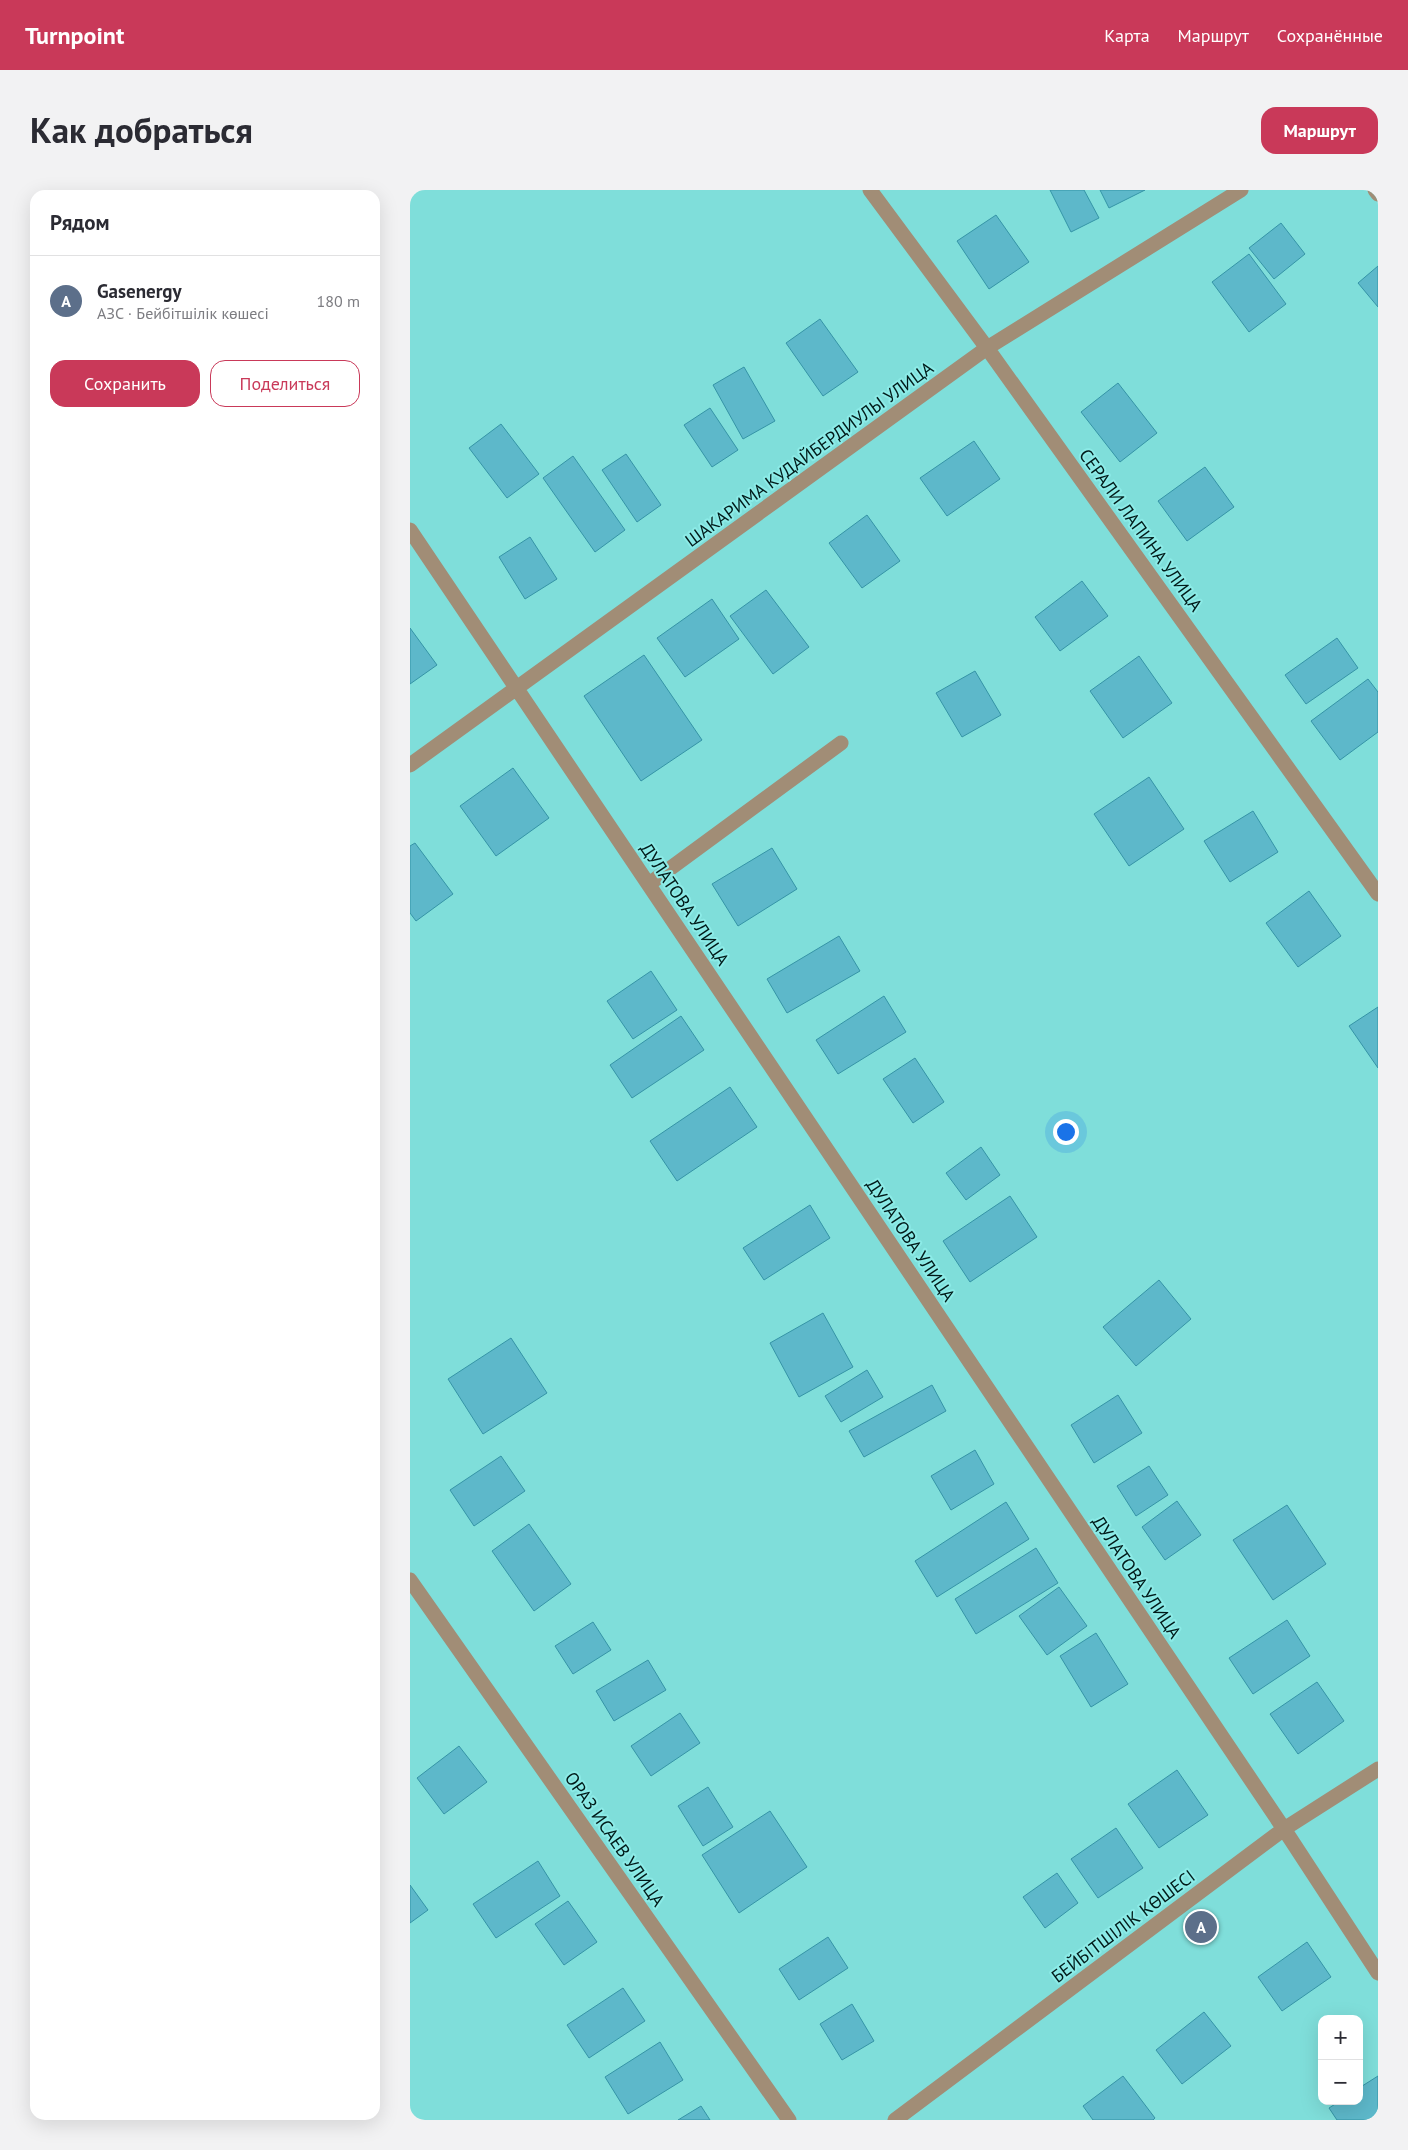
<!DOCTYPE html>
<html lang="ru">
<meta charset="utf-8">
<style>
body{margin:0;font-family:"PT Sans",sans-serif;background:#f2f2f3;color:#2b2b33}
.controls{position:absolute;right:15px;bottom:15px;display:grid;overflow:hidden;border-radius:10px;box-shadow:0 5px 20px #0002}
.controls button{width:45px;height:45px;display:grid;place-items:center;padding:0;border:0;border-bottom:1px solid #e1e1e2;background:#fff;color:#2b2b33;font:25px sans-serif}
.you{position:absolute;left:655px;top:941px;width:18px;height:18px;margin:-12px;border:4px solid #fff;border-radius:50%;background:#1a73e8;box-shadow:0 0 0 8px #1a73e833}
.badge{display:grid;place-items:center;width:32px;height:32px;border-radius:50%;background:#c93959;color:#fff;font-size:16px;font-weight:700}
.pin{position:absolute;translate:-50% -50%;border:2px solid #fff;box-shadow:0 1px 5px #0006}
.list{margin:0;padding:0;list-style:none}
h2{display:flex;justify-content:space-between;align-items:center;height:65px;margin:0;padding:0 20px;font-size:21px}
h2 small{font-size:16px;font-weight:400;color:#7c7c81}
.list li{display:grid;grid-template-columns:32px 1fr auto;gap:15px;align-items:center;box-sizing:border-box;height:90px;padding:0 20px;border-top:1px solid #e1e1e2}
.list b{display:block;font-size:19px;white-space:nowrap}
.list p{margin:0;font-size:16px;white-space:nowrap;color:#7c7c81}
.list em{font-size:16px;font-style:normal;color:#7c7c81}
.actions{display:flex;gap:10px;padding:15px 20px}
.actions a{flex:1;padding:11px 0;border:1px solid #c93959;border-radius:15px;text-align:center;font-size:18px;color:#c93959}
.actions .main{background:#c93959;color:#fff}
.map{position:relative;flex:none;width:968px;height:1930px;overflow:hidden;border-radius:15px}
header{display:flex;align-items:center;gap:30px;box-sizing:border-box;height:70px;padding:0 25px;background:#c93959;color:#fff}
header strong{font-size:24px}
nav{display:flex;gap:28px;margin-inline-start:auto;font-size:18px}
.intro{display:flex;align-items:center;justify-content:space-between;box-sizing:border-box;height:120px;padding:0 30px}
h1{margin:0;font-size:35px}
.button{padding:12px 22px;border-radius:15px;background:#c93959;color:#fff;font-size:18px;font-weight:700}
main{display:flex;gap:30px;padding:0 30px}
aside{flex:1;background:#fff;border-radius:15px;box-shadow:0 5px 20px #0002}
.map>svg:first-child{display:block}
.building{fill:#5db8ca;stroke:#3594a6}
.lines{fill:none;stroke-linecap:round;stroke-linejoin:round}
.minor{stroke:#a18d76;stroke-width:15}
.labels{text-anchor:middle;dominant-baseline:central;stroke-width:4;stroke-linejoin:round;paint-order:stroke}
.street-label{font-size:18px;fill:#001a19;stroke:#8cebe7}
</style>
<header>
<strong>Turnpoint</strong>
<nav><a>Карта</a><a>Маршрут</a><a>Сохранённые</a></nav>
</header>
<div class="intro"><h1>Как добраться</h1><a class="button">Маршрут</a></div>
<main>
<aside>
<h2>Рядом<small></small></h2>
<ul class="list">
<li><span class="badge" style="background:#5c6f8a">A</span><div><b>Gasenergy</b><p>АЗС · Бейбітшілік көшесі</p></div><em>180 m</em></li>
</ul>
<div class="actions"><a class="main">Сохранить</a><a>Поделиться</a></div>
</aside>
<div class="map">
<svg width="968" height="1930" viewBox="0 0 968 1930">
<rect width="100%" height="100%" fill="#7fdeda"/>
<!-- building -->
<path class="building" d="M640 0H674L689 28 661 42Z
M690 0H735L699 18Z
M586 25 619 72 579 99 547 51Z
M871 33 895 64 864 89 839 58Z
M839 64 876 114 839 142 802 92Z
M968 76V117L948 93Z
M410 129 448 182 413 206 376 153Z
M334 177 365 231 333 249 303 195Z
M708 193 747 243 710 272 671 222Z
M300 218 328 260 302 277 274 235Z
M91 234 129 284 97 308 59 258Z
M564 251 590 289 537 326 510 288Z
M216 264 251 315 227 332 192 280Z
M163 266 215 340 185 362 133 288Z
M795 277 824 317 777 351 748 311Z
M457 325 490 371 452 398 419 353Z
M120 347 147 389 115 409 89 367Z
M672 391 698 426 650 461 625 427Z
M356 400 399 457 363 484 320 426Z
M302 409 329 449 275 487 247 448Z
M0 438 27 475 0 494Z
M927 448 948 478 896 514 875 485Z
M234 465 292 550 231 591 174 506Z
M729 466 762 513 713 548 680 501Z
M565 481 591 525 552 547 526 503Z
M958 489 968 502V542L930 570 901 531Z
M103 578 139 628 86 666 50 616Z
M739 587 774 639 719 676 684 624Z
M843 621 868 662 820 692 794 651Z
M5 653 43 704 6 731 0 723V656Z
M362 658 387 699 328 736 302 694Z
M899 701 931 746 888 777 856 733Z
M429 746 450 781 377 823 357 789Z
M241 781 267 820 223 849 197 811Z
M474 806 496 842 428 884 406 850Z
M968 817V878L939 836Z
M271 826 294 860 222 908 200 875Z
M505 868 534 912 503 933 473 889Z
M320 897 347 937 267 991 240 951Z
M571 957 590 985 556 1010 536 983Z
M600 1006 627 1047 560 1092 533 1051Z
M400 1015 420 1048 354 1090 333 1058Z
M749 1090 781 1129 726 1176 693 1137Z
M413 1123 443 1177 389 1207 360 1153Z
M101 1148 137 1203 73 1244 38 1189Z
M457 1180 473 1207 431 1232 415 1206Z
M522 1195 536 1221 454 1267 439 1241Z
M708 1205 732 1243 684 1273 661 1235Z
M565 1260 584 1294 541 1320 521 1286Z
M91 1266 115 1301 64 1336 40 1300Z
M739 1276 758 1305 726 1326 707 1296Z
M767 1311 791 1345 755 1370 732 1337Z
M596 1312 619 1349 527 1407 505 1371Z
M877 1315 916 1374 863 1410 823 1350Z
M119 1334 161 1394 124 1421 82 1361Z
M626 1358 648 1393 566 1444 545 1409Z
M649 1397 677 1436 637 1465 609 1426Z
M877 1430 900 1466 843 1504 819 1468Z
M183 1432 201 1460 163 1484 145 1456Z
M686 1443 718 1494 681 1517 650 1466Z
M238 1470 256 1500 204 1531 186 1501Z
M907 1492 934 1531 888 1564 860 1524Z
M270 1523 290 1553 241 1586 221 1556Z
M49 1556 77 1592 34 1624 7 1588Z
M767 1580 798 1625 749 1658 718 1614Z
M298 1597 323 1637 293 1656 268 1616Z
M360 1621 397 1677 329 1723 292 1665Z
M706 1638 733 1678 688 1708 661 1669Z
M128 1671 150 1706 86 1748 63 1714Z
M647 1683 668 1713 635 1738 613 1707Z
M0 1695 18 1720 0 1733Z
M158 1711 187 1752 154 1775 125 1734Z
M418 1747 438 1778 389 1810 369 1779Z
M897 1752 921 1787 872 1821 848 1787Z
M213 1798 235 1831 179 1868 157 1835Z
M442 1814 464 1851 432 1870 410 1834Z
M794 1822 821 1856 772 1894 746 1860Z
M250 1852 273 1890 218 1924 195 1887Z
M713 1886 745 1928 743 1930H683L673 1916Z
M968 1886V1930H927L919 1918 930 1911H949V1898Z
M291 1916 300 1930H268Z"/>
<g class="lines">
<!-- minor -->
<path class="minor" d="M460 0 577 158 968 704
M965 0 968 4
M0 340 874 1639 968 1783
M0 575 577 158 831 0
M239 694 431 553
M0 1390 379 1930
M485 1930 874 1639 968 1579"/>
</g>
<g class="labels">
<!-- street labels -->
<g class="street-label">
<text transform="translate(399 264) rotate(-36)">ШАКАРИМА КУДАЙБЕРДИУЛЫ УЛИЦА</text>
<text transform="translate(731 340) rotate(54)">СЕРАЛИ ЛАПИНА УЛИЦА</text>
<text transform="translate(275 714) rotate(56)">ДУЛАТОВА УЛИЦА</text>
<text transform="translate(501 1050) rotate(56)">ДУЛАТОВА УЛИЦА</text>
<text transform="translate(727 1387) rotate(56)">ДУЛАТОВА УЛИЦА</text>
<text transform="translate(205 1649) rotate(55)">ОРАЗ ИСАЕВ УЛИЦА</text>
<text transform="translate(713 1736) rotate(-37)">БЕЙБІТШІЛІК КӨШЕСІ</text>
</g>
</g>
</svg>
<div class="controls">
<button>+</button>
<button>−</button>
</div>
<div class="you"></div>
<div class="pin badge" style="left:791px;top:1737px;background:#5c6f8a">A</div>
</div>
</main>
